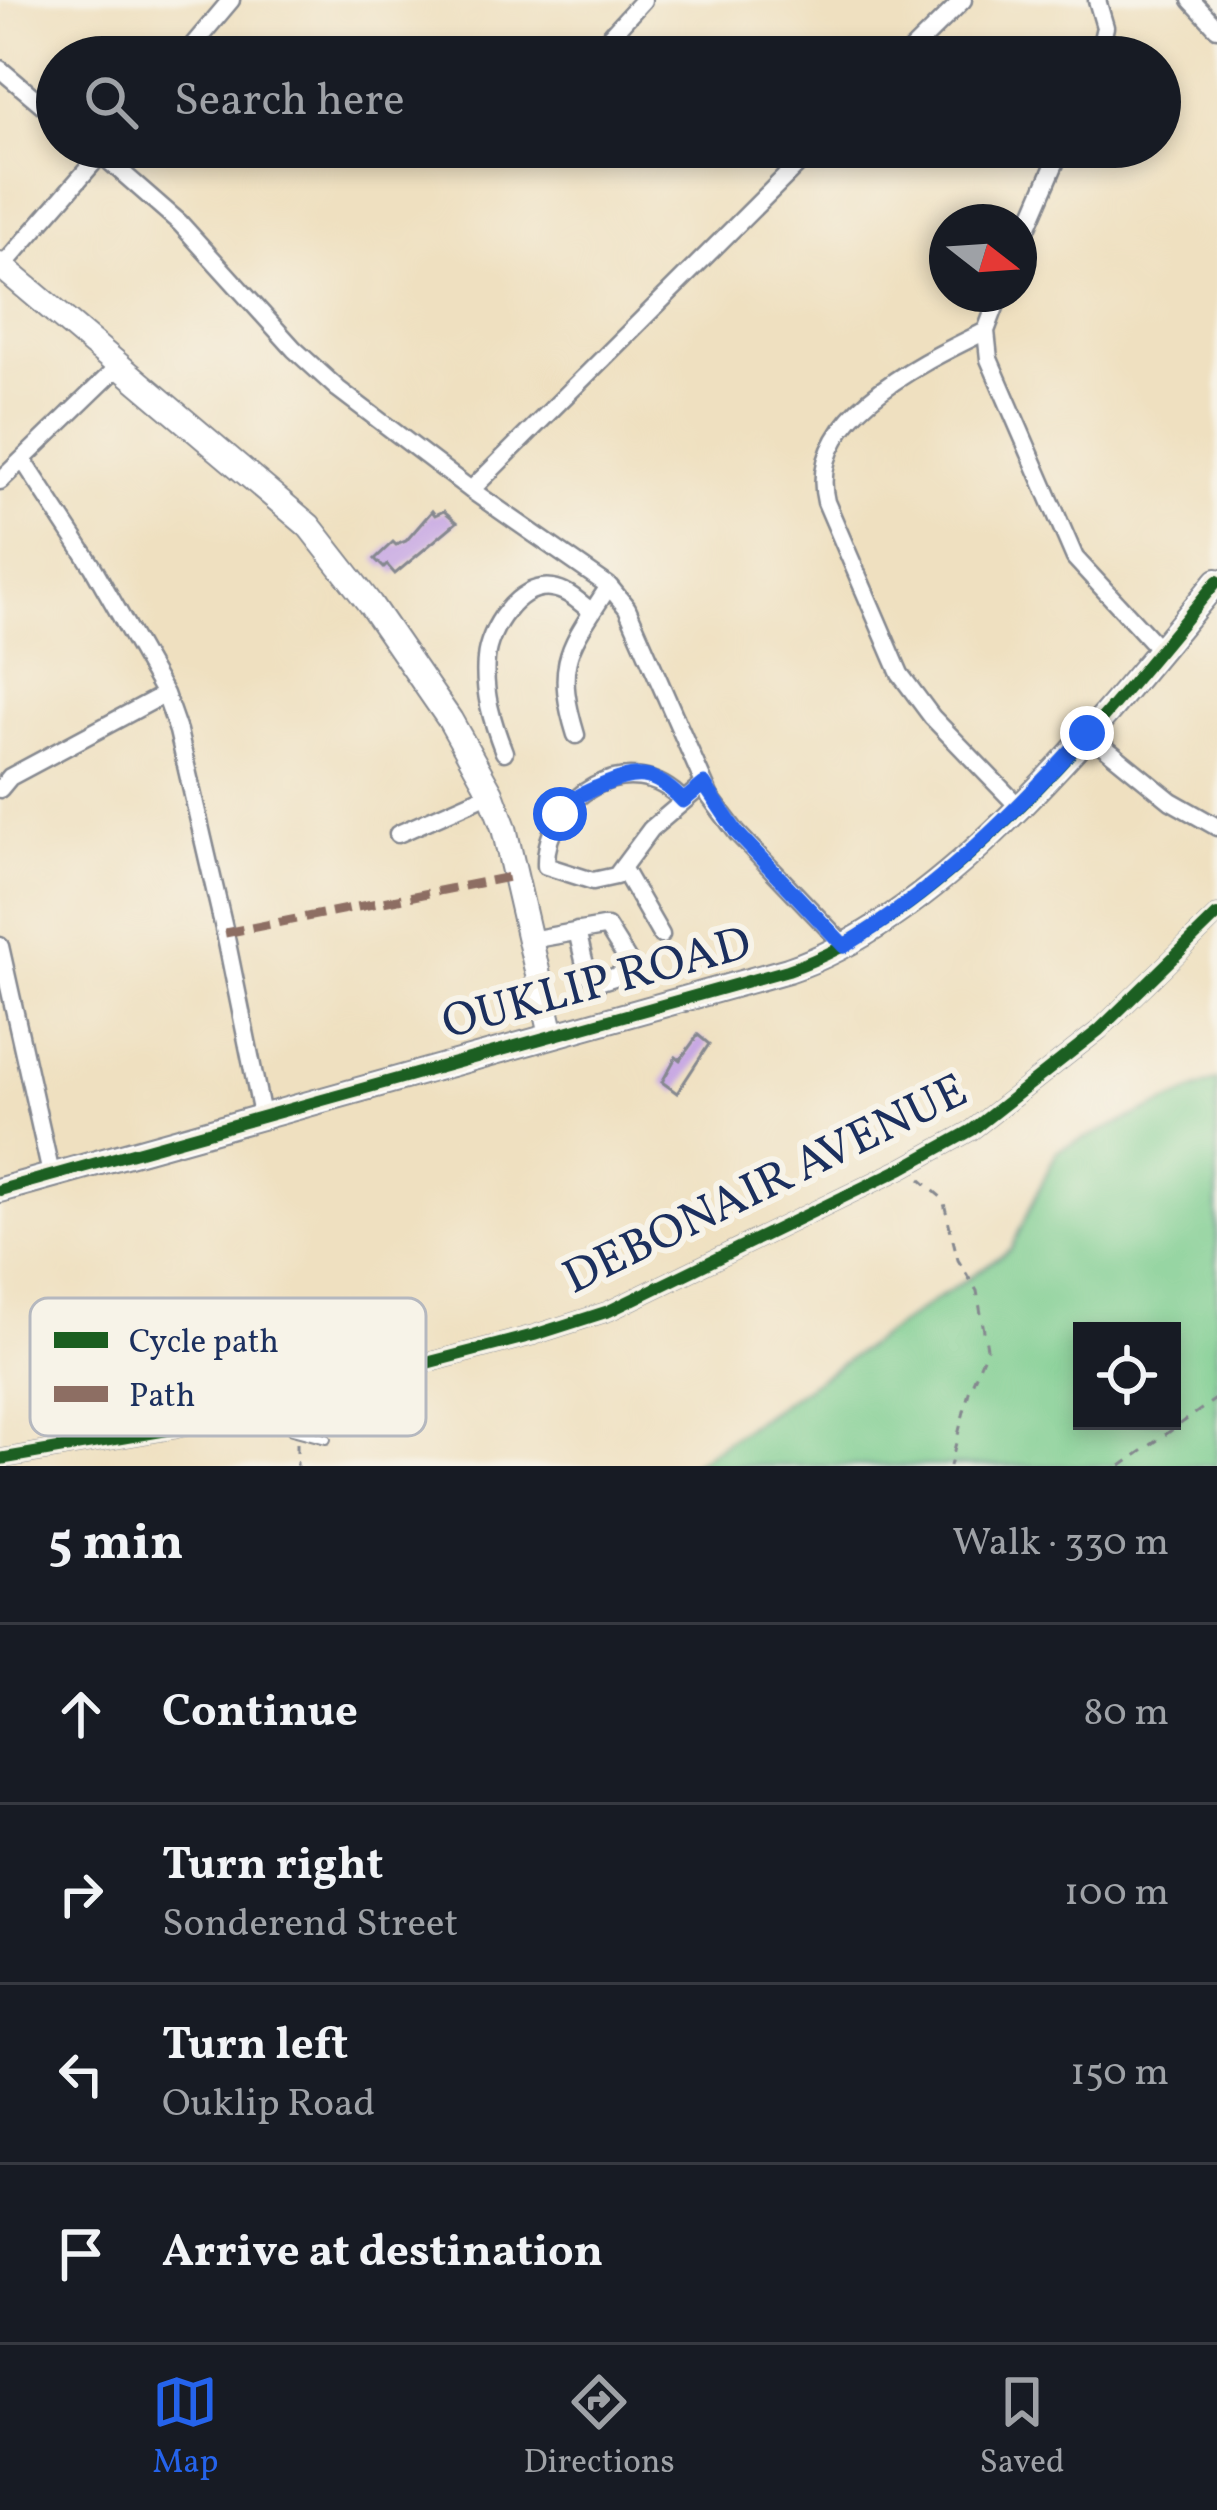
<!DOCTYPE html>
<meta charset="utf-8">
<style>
body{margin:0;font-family:Vollkorn,serif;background:#242831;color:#f1f3f6}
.controls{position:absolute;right:36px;bottom:36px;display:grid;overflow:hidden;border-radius:0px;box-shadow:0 6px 18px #0003}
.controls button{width:108px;height:108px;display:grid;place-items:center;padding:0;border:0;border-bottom:3px solid #363941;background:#171b24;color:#f1f3f6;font:60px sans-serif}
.compass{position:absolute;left:929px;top:204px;width:108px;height:108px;border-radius:50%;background:#171b24;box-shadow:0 6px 18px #0003;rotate:107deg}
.stop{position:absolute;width:36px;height:36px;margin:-27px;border:9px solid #2563eb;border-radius:50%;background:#fff}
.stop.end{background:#2563eb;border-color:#fff;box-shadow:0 3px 12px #0008}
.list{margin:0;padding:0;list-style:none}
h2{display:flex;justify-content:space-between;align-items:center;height:156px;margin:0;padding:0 48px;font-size:51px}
h2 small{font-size:39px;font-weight:400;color:#9ea1a6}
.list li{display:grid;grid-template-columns:78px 1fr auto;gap:36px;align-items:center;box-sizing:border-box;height:180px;padding:0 48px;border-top:3px solid #363941}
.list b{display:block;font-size:45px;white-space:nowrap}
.list p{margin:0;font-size:39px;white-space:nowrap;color:#9ea1a6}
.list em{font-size:39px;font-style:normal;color:#9ea1a6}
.icon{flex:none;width:66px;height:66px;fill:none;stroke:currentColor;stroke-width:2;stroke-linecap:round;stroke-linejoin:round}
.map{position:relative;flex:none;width:1217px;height:1466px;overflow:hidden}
.search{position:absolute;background:#171b24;box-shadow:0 6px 18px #0003;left:36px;right:36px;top:36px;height:132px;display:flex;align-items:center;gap:30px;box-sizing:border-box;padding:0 42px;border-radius:66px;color:#9ea1a6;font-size:45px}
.sheet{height:876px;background:#171b24}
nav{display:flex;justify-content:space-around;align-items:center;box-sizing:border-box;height:168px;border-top:3px solid #363941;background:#171b24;font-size:33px;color:#9ea1a6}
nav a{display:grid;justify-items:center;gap:6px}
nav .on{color:#2563eb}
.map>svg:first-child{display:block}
.green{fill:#7acc8e;stroke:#4a7e76;stroke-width:3;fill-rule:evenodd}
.building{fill:#c6a6e3}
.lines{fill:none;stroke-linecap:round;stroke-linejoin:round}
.lane-casing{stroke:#85888f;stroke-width:12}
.street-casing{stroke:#85888f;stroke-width:21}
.secondary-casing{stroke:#85888f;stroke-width:28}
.path{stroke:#85888f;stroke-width:3;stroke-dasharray:9 9;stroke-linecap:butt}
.lane{stroke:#fff;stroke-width:8}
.street{stroke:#fff;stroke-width:16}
.secondary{stroke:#fff;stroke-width:24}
.quiet{stroke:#8d6e63;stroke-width:9;stroke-dasharray:18 9;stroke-linecap:butt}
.cycleway-casing{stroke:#f7f3e8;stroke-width:20}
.cycleway{stroke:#1b5e20;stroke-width:12}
.route{stroke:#2563eb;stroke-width:15}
.labels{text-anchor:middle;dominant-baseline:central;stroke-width:12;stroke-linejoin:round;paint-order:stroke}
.street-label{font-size:48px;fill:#1b2f5e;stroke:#f7f3e8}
.key{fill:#f7f3e8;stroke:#b5b8bf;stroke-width:3}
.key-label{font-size:33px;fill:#1b2f5e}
</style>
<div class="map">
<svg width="1217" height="1466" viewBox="0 0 1217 1466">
<rect width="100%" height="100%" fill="#f7f3e8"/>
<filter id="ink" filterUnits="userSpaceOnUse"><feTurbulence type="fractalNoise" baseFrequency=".00833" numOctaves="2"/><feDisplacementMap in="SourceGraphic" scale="24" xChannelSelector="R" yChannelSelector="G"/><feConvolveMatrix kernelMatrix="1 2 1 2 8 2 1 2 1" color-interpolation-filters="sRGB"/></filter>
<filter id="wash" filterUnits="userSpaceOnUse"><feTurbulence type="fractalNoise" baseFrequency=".004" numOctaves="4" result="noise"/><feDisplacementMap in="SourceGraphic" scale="48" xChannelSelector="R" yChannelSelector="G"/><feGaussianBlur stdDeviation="2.7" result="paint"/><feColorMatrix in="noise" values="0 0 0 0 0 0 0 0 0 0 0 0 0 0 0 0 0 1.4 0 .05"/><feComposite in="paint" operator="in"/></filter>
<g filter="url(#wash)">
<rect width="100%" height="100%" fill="#efe0c0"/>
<!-- green -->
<path class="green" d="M1217 1080V1466H690L1011 1249 1057 1151ZM1082 1331H1172V1421H1082Z"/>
<g id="blocks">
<!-- building -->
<path class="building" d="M432 511 435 515 444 511 457 522 395 574 387 565 384 568 375 559 393 542 396 545 406 541Z
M698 1035 709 1044 677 1093 662 1082 676 1057 680 1060Z"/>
</g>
</g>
<g filter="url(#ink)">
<use href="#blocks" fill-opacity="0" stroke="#85888f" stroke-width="3"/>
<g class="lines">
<defs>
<path id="lane" d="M280 1399 292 1430 326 1439"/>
<path id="street" d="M1097 0 1105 27 1098 57
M1191 0 1217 28
M183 57 231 0
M591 57 643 0
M905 57 963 0
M0 69 57 117
M93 147 180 223 294 349 338 389 471 490 609 586 627 608 710 797 737 833 845 946
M1019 247 1062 147
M2 267 107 147
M1000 294 986 331 989 359 1075 558 1160 650
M986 331C923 362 805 416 826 502L900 674 932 717 1019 807
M23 460 93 567 165 694 178 731 225 933 262 1115
M0 481 119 366
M471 490 815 147
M1087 733 1171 801 1217 827
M576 735C553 660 570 647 609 586
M504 752C492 721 483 693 486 659 488 630 518 583 552 588 568 590 580 603 592 612
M0 789 10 777 165 694
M683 801C631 745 544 796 546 866L593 881 616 876 651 829 704 784
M398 834 491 793
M623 869 661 935
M530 940 603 927H607L632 967 630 972 601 981 587 973 577 931
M0 946 51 1174
M0 1459 173 1429 534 1335 609 1311 903 1168 972 1130 1099 1030 1217 915"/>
<path id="secondary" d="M0 265 309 526 370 604 450 720 491 793 504 828 552 1035
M0 1190 788 970C950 916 1110 710 1217 581"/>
</defs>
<!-- lane casing -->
<use href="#lane" class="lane-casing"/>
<!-- street casing -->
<use href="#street" class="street-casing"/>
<!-- secondary casing -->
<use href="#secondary" class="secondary-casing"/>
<!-- path -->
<path class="path" d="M920 1179 943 1199 958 1260 977 1291 987 1348 969 1392 950 1466
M297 1443V1466
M1121 1466 1217 1398"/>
<!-- lane -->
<use href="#lane" class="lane"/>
<!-- street -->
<use href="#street" class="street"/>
<!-- secondary -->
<use href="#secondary" class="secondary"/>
<!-- quiet -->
<path class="quiet" d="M225 933 515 876"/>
<defs>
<path id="cycleway" d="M0 1190 788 970C950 916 1110 710 1217 581
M0 1459 173 1429 534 1335 609 1311 903 1168 972 1130 1099 1030 1217 915"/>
</defs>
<!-- cycleway casing -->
<use href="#cycleway" class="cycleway-casing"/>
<!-- cycleway -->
<use href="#cycleway" class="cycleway"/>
</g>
</g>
<g class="lines" filter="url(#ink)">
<!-- route -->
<path class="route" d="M560 814C570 799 582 794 598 787 636 771 653 769 683 801L704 784 737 833 844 946C938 890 1015 813 1087 733"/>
</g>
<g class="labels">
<!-- street labels -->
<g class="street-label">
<text transform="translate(597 985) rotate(-15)">OUKLIP ROAD</text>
<text transform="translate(766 1186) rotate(-26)">DEBONAIR AVENUE</text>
</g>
</g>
<!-- legend -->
<rect x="30" y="1298" width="396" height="138" rx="18" class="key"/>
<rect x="54" y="1332" width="54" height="16" fill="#1b5e20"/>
<rect x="54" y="1386" width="54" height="16" fill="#8d6e63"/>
<g class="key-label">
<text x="129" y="1352">Cycle path</text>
<text x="129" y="1406">Path</text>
</g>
</svg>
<div class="controls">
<button><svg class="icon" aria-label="locate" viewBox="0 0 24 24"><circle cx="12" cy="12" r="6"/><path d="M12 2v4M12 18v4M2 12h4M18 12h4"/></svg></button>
</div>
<svg class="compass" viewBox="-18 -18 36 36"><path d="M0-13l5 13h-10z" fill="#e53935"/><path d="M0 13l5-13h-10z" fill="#9ea1a6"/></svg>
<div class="stop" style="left:560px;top:814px"></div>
<div class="stop end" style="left:1087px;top:733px"></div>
<div class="search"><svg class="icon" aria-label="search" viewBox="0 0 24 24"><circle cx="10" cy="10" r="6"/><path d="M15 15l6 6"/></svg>Search here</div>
</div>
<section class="sheet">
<h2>5 min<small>Walk · 330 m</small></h2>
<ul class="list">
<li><svg class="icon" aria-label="ahead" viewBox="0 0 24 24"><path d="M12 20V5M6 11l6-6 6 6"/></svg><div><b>Continue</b></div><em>80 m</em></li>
<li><svg class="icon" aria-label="right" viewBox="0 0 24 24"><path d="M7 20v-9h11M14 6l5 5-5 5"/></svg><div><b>Turn right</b><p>Sonderend Street</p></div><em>100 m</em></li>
<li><svg class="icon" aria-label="left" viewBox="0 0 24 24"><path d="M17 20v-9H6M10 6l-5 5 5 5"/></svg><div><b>Turn left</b><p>Ouklip Road</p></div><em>150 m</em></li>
<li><svg class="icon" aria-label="arrive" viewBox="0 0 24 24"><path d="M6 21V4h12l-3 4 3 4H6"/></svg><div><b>Arrive at destination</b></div></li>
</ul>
</section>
<nav>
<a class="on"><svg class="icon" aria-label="map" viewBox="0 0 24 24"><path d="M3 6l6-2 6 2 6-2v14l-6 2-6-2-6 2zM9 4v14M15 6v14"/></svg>Map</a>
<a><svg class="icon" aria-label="directions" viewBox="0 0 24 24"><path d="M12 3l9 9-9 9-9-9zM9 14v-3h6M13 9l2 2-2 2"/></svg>Directions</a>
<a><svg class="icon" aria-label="saved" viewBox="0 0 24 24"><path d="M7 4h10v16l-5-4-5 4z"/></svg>Saved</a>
</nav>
